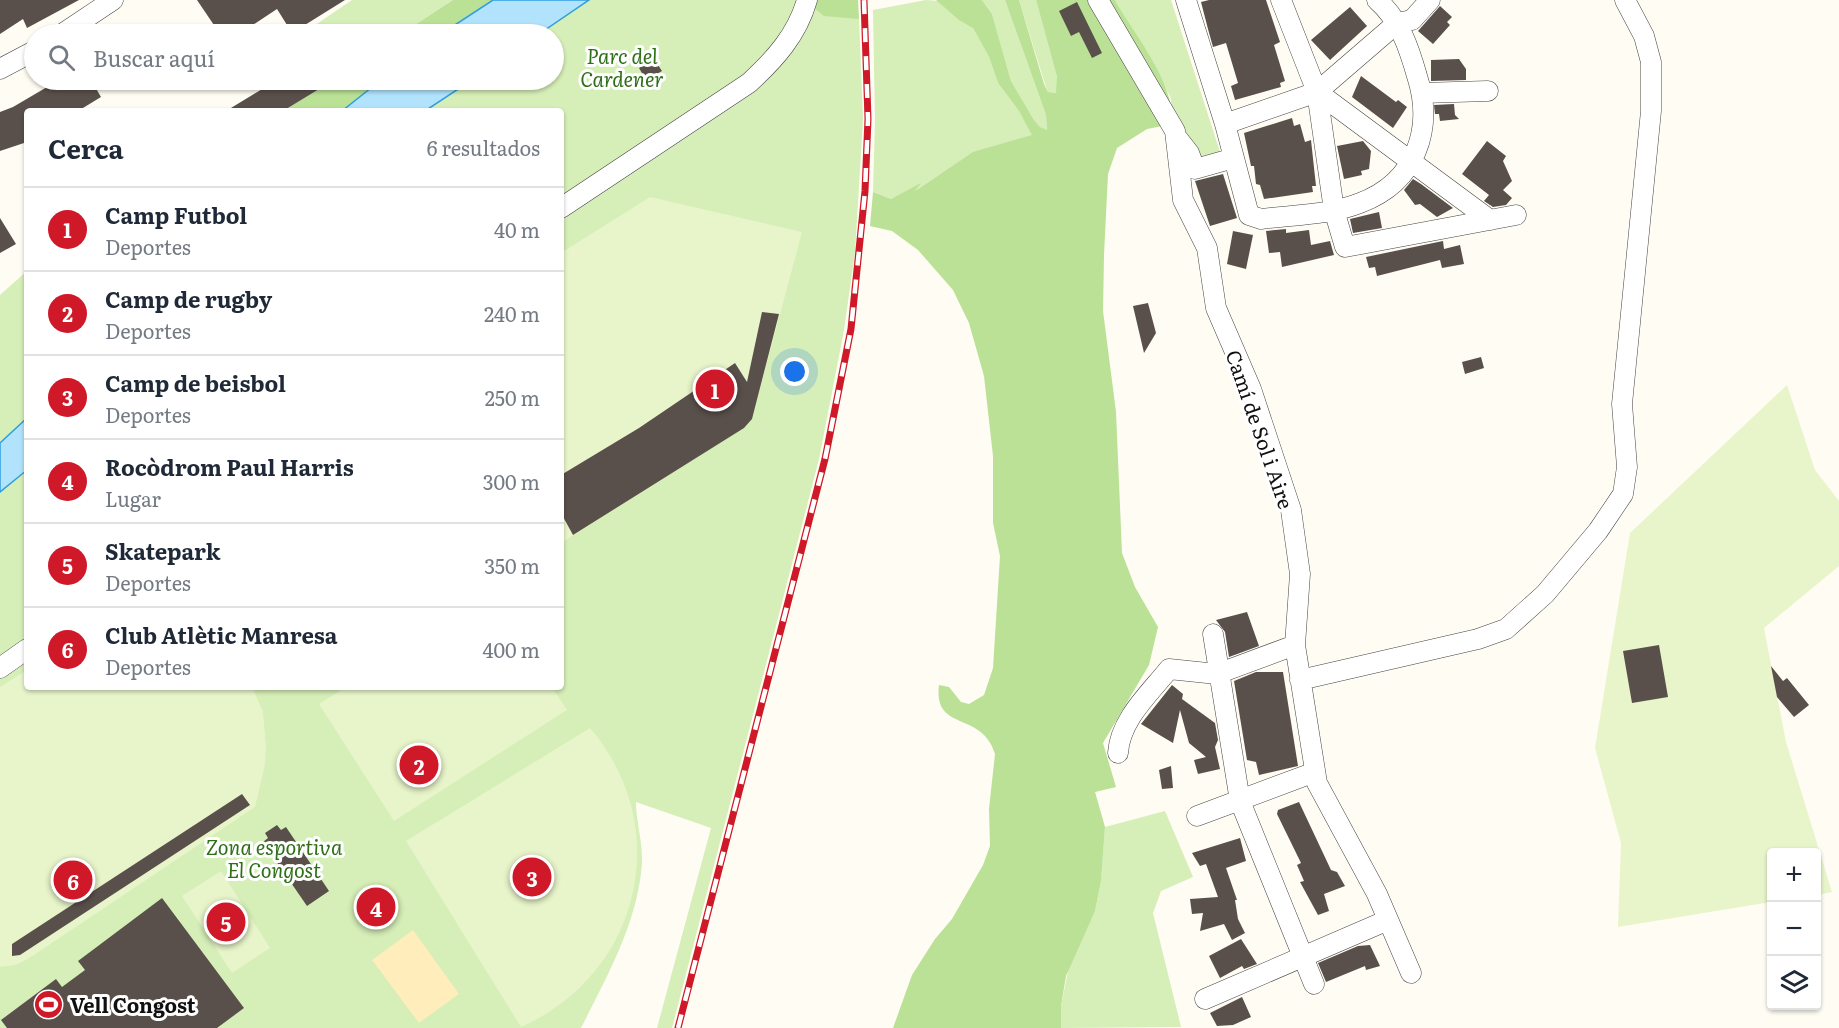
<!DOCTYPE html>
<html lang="es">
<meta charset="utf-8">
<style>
body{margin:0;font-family:Literata,serif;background:#f2f2f3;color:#1f2937}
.controls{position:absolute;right:18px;bottom:18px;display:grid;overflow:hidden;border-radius:6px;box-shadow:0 2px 4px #0004}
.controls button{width:54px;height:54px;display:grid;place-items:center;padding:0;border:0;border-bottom:2px solid #e0e1e3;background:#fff;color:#1f2937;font:30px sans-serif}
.you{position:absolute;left:795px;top:372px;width:21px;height:21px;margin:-15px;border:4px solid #fff;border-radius:50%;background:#1a73e8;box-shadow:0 0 0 9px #1a73e833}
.badge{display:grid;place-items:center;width:39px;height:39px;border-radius:50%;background:#cf1828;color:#fff;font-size:20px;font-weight:700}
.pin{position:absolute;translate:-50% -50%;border:3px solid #fff;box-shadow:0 2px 6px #0006}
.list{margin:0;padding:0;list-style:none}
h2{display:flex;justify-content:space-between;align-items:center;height:78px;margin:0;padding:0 24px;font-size:26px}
h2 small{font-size:20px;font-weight:400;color:#747a83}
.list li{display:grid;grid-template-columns:39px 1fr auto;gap:18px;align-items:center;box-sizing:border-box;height:84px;padding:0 24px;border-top:2px solid #e0e1e3}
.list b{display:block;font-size:22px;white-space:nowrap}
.list p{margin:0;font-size:20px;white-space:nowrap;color:#747a83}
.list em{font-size:20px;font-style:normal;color:#747a83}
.icon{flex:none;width:33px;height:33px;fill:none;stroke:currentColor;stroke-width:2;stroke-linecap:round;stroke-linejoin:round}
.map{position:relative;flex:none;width:1839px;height:1028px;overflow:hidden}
.search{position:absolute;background:#fff;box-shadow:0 2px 4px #0004;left:24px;top:24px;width:540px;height:66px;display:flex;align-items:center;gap:15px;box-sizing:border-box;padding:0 21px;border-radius:33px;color:#747a83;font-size:22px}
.panel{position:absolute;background:#fff;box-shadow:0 2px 4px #0004;left:24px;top:108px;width:540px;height:582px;border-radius:6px}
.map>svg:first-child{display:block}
.green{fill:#d6eeb7}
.forest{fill:#bae195}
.sand{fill:#ffedbb}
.pitch{fill:#e8f5ca}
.water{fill:#b1e3fc;stroke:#319edb;stroke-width:1.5}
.building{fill:#5a504b}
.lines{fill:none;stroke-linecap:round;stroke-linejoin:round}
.minor-casing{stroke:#434343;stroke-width:21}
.minor{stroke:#fff;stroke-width:20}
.rail-casing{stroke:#cf1828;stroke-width:7}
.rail{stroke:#fff;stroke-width:4.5;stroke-dasharray:14;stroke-linecap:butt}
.labels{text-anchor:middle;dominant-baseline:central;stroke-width:6;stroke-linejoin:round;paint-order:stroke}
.park-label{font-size:20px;font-style:italic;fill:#2e6f18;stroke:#fff}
.street-label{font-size:20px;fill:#101010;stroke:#fff}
.poi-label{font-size:20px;font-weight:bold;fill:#101010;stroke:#fff;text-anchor:start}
</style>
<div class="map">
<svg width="1839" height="1028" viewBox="0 0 1839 1028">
<rect width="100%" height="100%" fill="#fffcf3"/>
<!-- green -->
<path class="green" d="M352 0H453L401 34H302Z
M589 0H804L859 19 863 119 855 252 844 330 819 459 672 1028H657L711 828 636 802C636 822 643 843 642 863 638 922 607 976 581 1028H0V492L27 470V687H561V111H425L472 80H554V34H539Z
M926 0 939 1 973 28 989 57 998 83 1019 111 1033 135 966 157 913 192 919 185 891 199 873 192 875 121 873 10Z
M982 0H1005L1046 115 1047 131 1040 127 1034 120 1011 81 992 14Z
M1019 0H1036L1057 77V93L1048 92 1045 84Z
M1115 0H1171L1220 152 1173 163 1171 98Z
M27 271V418L0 443V295Z
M1165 811 1193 877 1161 891 1153 913 1181 1027 1061 1028V1006L1069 966 1095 911 1101 881 1105 827Z"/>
<!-- forest -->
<path class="forest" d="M453 0H493L441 34H401Z
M804 0H858L859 19 824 16Z
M936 0H982L992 14 1011 81 1034 120 1040 127 1047 130 1046 115 1005 0H1019L1044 84 1048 92 1056 93 1057 77 1036 0H1115C1136 38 1173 79 1173 124L1147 129 1117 148 1108 174 1104 255 1103 311 1116 412 1122 553 1135 587 1158 627 1149 665 1103 743 1116 787 1095 792 1105 827 1101 881 1095 911 1066 976 1061 1006V1028H893L912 975 935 939 952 919 983 865 990 846 989 809 995 754C982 710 933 733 939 685L949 687 961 702 969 704 984 695 993 668 1000 556 993 523V456L984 376 969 323 953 290 918 250 892 231 870 226 873 192 891 199 921 183 915 191 973 152 1032 135 1019 111 998 83 989 57 973 28 959 20Z
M334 80H381L342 111H283Z"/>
<!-- sand -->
<path class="sand" d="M413 930 459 994 419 1023 372 960Z"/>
<!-- pitch -->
<path class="pitch" d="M650 197 802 232 752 419 744 428 561 543V253Z
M1787 385 1815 470 1839 501V566L1764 628 1786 742 1832 892 1817 895 1816 852H1772L1771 902 1618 927 1621 843 1595 748 1630 533Z
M27 670V687H252L263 712 266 748 265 765 255 807 28 959 15 965 0 967V687Z
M346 687H552L567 710 394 821 319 704Z
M590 728C675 827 641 974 521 1027L406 841Z
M221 871 270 948 232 973 182 896Z"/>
<!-- water -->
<path class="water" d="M493 0H589L539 34H441Z
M381 80H472L425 111H342Z
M27 418V470L0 492V443Z"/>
<!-- building -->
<path class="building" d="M0 0H79L27 28 23 19 0 34Z
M197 0H345L292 33 277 9 239 34H220Z
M1209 0H1266L1280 42 1274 45 1285 81 1280 83 1281 87 1235 100 1231 86 1238 83 1226 43 1213 47 1208 29 1201 2Z
M1077 2 1102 53 1092 58 1079 32 1071 36 1059 11Z
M1440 6 1452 17 1447 22 1450 25 1433 44 1418 31Z
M1350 7 1367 26 1330 60 1311 40Z
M654 59 662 71 646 80 639 68Z
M1459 59 1466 69V80L1431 81V60Z
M1361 76 1396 102 1398 100 1407 107 1393 128 1352 97Z
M59 80H91L101 97 78 111H27V142L0 151V112L13 107Z
M277 80H334L283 111H226Z
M1454 104 1455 115 1459 119 1440 121 1439 114H1435L1434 105Z
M1292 118 1294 126 1300 124 1305 142 1311 140 1316 186H1312L1313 192 1264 199 1260 185 1256 184 1254 166H1251L1244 133Z
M1363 141 1371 151 1369 169 1361 171 1362 175 1344 179 1337 146Z
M1487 141 1506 156 1503 161 1512 181 1503 190 1512 198 1506 205 1493 207 1484 201 1489 195 1462 174Z
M1223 174 1237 218 1210 226 1195 181Z
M1413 179 1421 184 1453 208 1437 217 1420 204 1415 205 1404 190Z
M1379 212 1382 228 1353 233 1350 219Z
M0 218 16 244 0 253Z
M1286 229V233L1309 230 1311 245 1330 241 1334 255 1282 267 1280 252 1269 253 1266 231Z
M1233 231 1253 235 1246 269 1227 264Z
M1443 241 1444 249 1460 245 1464 264 1442 268 1440 260 1377 276 1375 267 1369 268 1366 257Z
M1148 303 1156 333 1144 353 1133 306Z
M762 312 779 314 752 419 744 428 573 535 561 513V475L639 428 735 363 747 382Z
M1481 357 1484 368 1465 374 1462 362Z
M1247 612 1259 646 1229 657 1225 632 1216 620Z
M1659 645 1668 697 1632 703 1623 651Z
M1771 666 1783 681 1787 678 1809 705 1794 717 1777 697Z
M1256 672H1283L1298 766 1259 775 1256 762 1247 760 1234 681Z
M1172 685 1183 694 1182 699 1215 723 1218 740 1215 747 1220 769 1198 774 1194 760 1206 757 1189 743 1180 710 1173 743 1141 724Z
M1171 766 1173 788 1162 789 1159 770Z
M242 794 250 805 20 955 12 956V944Z
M1299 802 1331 870 1337 872 1345 886 1324 894 1329 911 1318 915 1300 882 1304 881 1297 865 1301 863 1277 814 1278 810Z
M277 825 281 830 286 827 329 891 307 906 263 842 268 838 265 833Z
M1240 838 1246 861 1226 868 1237 900H1235L1238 919 1245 933 1232 940 1224 924 1200 931 1203 913 1192 914 1190 899 1218 897 1206 864 1200 866 1192 853Z
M374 891H381L387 900 380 912 370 913 366 901Z
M162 898 244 1008 217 1028H7L1 1020 56 979 62 987 85 970 78 961Z
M1241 939 1257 964 1244 969 1242 966 1220 978 1209 956Z
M1370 945 1380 966 1366 970 1365 966 1326 982 1318 963 1358 946Z
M1242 997 1251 1017 1233 1025 1217 1026 1210 1013Z"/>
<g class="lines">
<defs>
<path id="minor" d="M1098 0 1175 131 1183 200 1207 248 1216 308 1251 389 1291 510 1300 574 1295 645 1317 783 1377 894 1411 973
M1186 0 1225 124 1249 215 1261 219C1293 215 1330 215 1360 203 1416 182 1434 129 1417 76 1409 48 1400 20 1377 0
M1281 0 1317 92 1334 210 1345 247 1516 215
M62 34 113 0
M0 69 34 51
M1317 92 1490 220
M1422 93 1488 91
M1225 124 1317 92 1397 23 1412 20 1430 0
M1178 139 1189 153 1195 169 1234 158
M561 208 749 83C775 59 797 35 807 0
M1213 634 1240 801 1314 984
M0 668 27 649
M1300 680 1478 639 1506 629 1545 594 1598 531 1623 494 1627 467 1622 404 1651 111V62L1644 36 1625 0
M1118 753C1120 720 1149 694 1169 669L1217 674 1295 645
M1197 816 1315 772
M1205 999 1388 920"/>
</defs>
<!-- minor casing -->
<use href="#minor" class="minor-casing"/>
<!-- minor -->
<use href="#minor" class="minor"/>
<defs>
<path id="rail" d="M678 1028 825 459 851 329 865 191 868 119 864 0"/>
</defs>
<!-- rail casing -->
<use href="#rail" class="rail-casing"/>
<!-- rail -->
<use href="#rail" class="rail"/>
</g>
<!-- icons -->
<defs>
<symbol id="stadium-disc" viewBox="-11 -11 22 22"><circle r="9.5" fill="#cf1828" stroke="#fff"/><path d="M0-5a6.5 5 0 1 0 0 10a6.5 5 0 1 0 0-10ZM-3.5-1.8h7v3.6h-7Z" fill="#fff"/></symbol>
</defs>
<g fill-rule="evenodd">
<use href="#stadium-disc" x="32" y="988" width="33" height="33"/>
</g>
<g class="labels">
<!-- park labels -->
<g class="park-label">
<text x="622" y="55">Parc del<tspan x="622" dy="23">Cardener</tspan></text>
<text x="274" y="846">Zona esportiva<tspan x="274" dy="23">El Congost</tspan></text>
</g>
<!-- street labels -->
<g class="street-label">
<text transform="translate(1261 429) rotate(71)">Camí de Sol i Aire</text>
</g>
<!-- poi labels -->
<g class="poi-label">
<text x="70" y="1004">Vell Congost</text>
</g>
</g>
</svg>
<div class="controls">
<button>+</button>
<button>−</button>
<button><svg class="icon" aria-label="layers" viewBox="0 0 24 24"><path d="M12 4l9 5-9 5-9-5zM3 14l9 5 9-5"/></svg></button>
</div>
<div class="you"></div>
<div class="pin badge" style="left:715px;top:389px">1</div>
<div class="pin badge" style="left:419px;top:765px">2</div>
<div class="pin badge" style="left:532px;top:877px">3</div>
<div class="pin badge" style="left:376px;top:907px">4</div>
<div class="pin badge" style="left:226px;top:922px">5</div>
<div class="pin badge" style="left:73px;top:880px">6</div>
<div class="search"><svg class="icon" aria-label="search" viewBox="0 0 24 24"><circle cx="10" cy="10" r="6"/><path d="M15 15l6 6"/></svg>Buscar aquí</div>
<section class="panel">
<h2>Cerca<small>6 resultados</small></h2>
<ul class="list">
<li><span class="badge">1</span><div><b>Camp Futbol</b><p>Deportes</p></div><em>40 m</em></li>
<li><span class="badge">2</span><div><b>Camp de rugby</b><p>Deportes</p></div><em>240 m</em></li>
<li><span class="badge">3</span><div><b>Camp de beisbol</b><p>Deportes</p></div><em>250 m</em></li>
<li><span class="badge">4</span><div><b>Rocòdrom Paul Harris</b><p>Lugar</p></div><em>300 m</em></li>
<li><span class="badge">5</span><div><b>Skatepark</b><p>Deportes</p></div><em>350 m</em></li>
<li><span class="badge">6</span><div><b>Club Atlètic Manresa</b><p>Deportes</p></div><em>400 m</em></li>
</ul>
</section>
</div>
